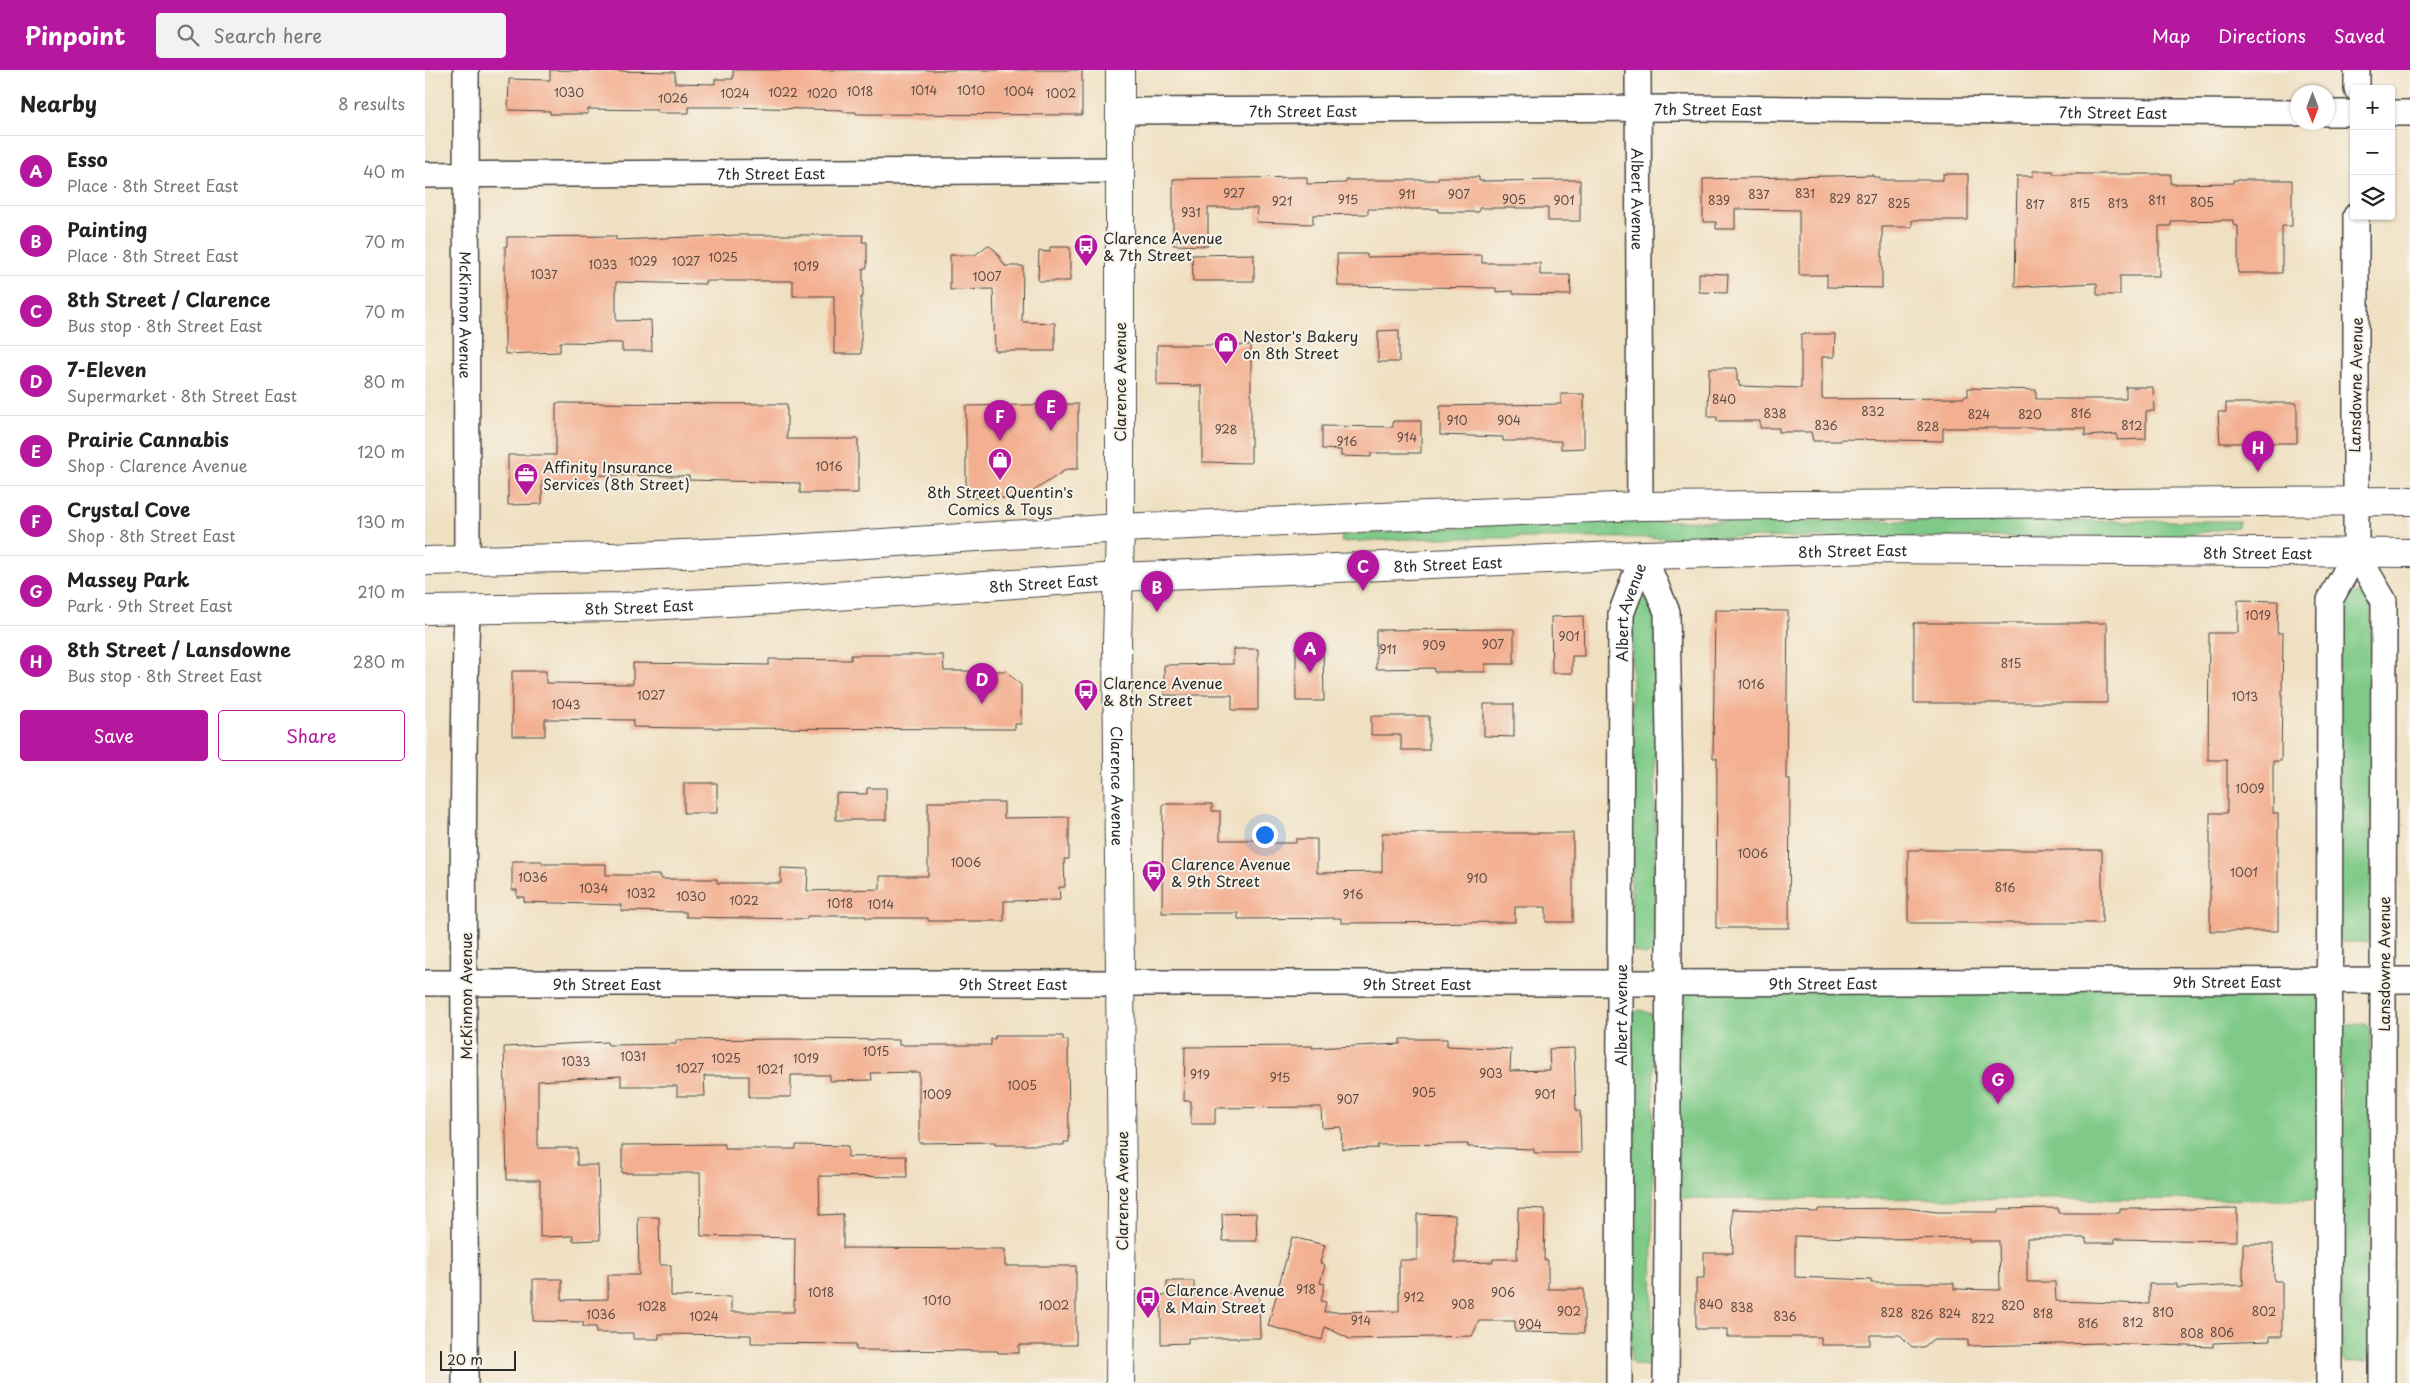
<!DOCTYPE html>
<meta charset="utf-8">
<style>
body{margin:0;font-family:"Playpen Sans",sans-serif;background:#f2f2f2;color:#222}
.controls{position:absolute;right:15px;top:15px;display:grid;overflow:hidden;border-radius:5px;box-shadow:0 1px 4px #0004}
.controls button{width:45px;height:45px;display:grid;place-items:center;padding:0;border:0;border-bottom:1px solid #e0e0e0;background:#fff;color:#222;font:25px sans-serif}
.compass{position:absolute;left:1865px;top:15px;width:45px;height:45px;border-radius:50%;background:#fff;box-shadow:0 1px 4px #0004;rotate:180deg}
.scale{position:absolute;left:15px;bottom:12px;width:76px;box-sizing:border-box;padding-left:5px;border:2px solid #2b2b2b;border-top:0;font-size:14px;line-height:18px;white-space:nowrap;color:#2b2b2b;-webkit-text-stroke:4px #f7f3e8;paint-order:stroke}
.you{position:absolute;left:839px;top:764px;width:18px;height:18px;margin:-12px;border:4px solid #fff;border-radius:50%;background:#1a73e8;box-shadow:0 0 0 8px #1a73e833}
.badge{display:grid;place-items:center;width:32px;height:32px;border-radius:50%;background:#b5179e;color:#fff;font-size:16px;font-weight:700}
.pin{position:absolute;translate:-50% -41px;filter:drop-shadow(0 1px 2px #0008)}
.pin::after{content:'';position:absolute;top:26px;width:18px;height:15px;background:inherit;clip-path:polygon(0 0,100% 0,50% 100%)}
.list{margin:0;padding:0;list-style:none}
h2{display:flex;justify-content:space-between;align-items:center;height:65px;margin:0;padding:0 20px;font-size:21px}
h2 small{font-size:16px;font-weight:400;color:#767676}
.list li{display:grid;grid-template-columns:32px 1fr auto;gap:15px;align-items:center;box-sizing:border-box;height:70px;padding:0 20px;border-top:1px solid #e0e0e0}
.list b{display:block;font-size:19px;white-space:nowrap}
.list p{margin:0;font-size:16px;white-space:nowrap;color:#767676}
.list em{font-size:16px;font-style:normal;color:#767676}
.actions{display:flex;gap:10px;padding:15px 20px}
.actions a{flex:1;padding:11px 0;border:1px solid #b5179e;border-radius:5px;text-align:center;font-size:18px;color:#b5179e}
.actions .main{background:#b5179e;color:#fff}
.icon{flex:none;width:28px;height:28px;fill:none;stroke:currentColor;stroke-width:2;stroke-linecap:round;stroke-linejoin:round}
.map{position:relative;flex:none;width:1985px;height:1313px;overflow:hidden}
header{display:flex;align-items:center;gap:30px;box-sizing:border-box;height:70px;padding:0 25px;background:#b5179e;color:#fff}
header strong{font-size:24px}
nav{display:flex;gap:28px;margin-inline-start:auto;font-size:18px}
.search{width:350px;height:45px;background:#f2f2f2;display:flex;align-items:center;gap:12px;box-sizing:border-box;padding:0 18px;border-radius:5px;color:#767676;font-size:19px}
main{display:flex}
aside{flex:1;background:#fff}
.map>svg:first-child{display:block}
.green{fill:#7fca88;stroke:#557a5a}
.building{fill:#f3af90;fill-rule:evenodd}
.lines{fill:none;stroke-linecap:round;stroke-linejoin:round}
.minor-casing{stroke:#494642;stroke-width:28}
.major-casing{stroke:#494642;stroke-width:30}
.minor{stroke:#fff;stroke-width:25}
.major{stroke:#fff;stroke-width:28}
.labels{text-anchor:middle;dominant-baseline:central;stroke-width:4;stroke-linejoin:round;paint-order:stroke}
.number-label{font-size:12px;fill:#5d4c44}
.street-label{font-size:15px;fill:#2b2b2b;stroke:#f7f3e8}
.poi-label{font-size:15px;fill:#2b2b2b;stroke:#f7f3e8;text-anchor:start}
</style>
<header>
<strong>Pinpoint</strong>
<div class="search"><svg class="icon" aria-label="search" viewBox="0 0 24 24"><circle cx="10" cy="10" r="6"/><path d="M15 15l6 6"/></svg>Search here</div>
<nav><a>Map</a><a>Directions</a><a>Saved</a></nav>
</header>
<main>
<aside>
<h2>Nearby<small>8 results</small></h2>
<ul class="list">
<li><span class="badge">A</span><div><b>Esso</b><p>Place · 8th Street East</p></div><em>40 m</em></li>
<li><span class="badge">B</span><div><b>Painting</b><p>Place · 8th Street East</p></div><em>70 m</em></li>
<li><span class="badge">C</span><div><b>8th Street / Clarence</b><p>Bus stop · 8th Street East</p></div><em>70 m</em></li>
<li><span class="badge">D</span><div><b>7-Eleven</b><p>Supermarket · 8th Street East</p></div><em>80 m</em></li>
<li><span class="badge">E</span><div><b>Prairie Cannabis</b><p>Shop · Clarence Avenue</p></div><em>120 m</em></li>
<li><span class="badge">F</span><div><b>Crystal Cove</b><p>Shop · 8th Street East</p></div><em>130 m</em></li>
<li><span class="badge">G</span><div><b>Massey Park</b><p>Park · 9th Street East</p></div><em>210 m</em></li>
<li><span class="badge">H</span><div><b>8th Street / Lansdowne</b><p>Bus stop · 8th Street East</p></div><em>280 m</em></li>
</ul>
<div class="actions"><a class="main">Save</a><a>Share</a></div>
</aside>
<div class="map">
<svg width="1985" height="1313" viewBox="0 0 1985 1313">
<rect width="100%" height="100%" fill="#f7f3e8"/>
<filter id="ink" filterUnits="userSpaceOnUse"><feTurbulence type="fractalNoise" baseFrequency=".02" numOctaves="2"/><feDisplacementMap in="SourceGraphic" scale="10" xChannelSelector="R" yChannelSelector="G"/><feConvolveMatrix kernelMatrix="1 2 1 2 8 2 1 2 1" color-interpolation-filters="sRGB"/></filter>
<filter id="wash" filterUnits="userSpaceOnUse"><feTurbulence type="fractalNoise" baseFrequency=".0096" numOctaves="4" result="noise"/><feDisplacementMap in="SourceGraphic" scale="20" xChannelSelector="R" yChannelSelector="G"/><feGaussianBlur stdDeviation="1.12" result="paint"/><feColorMatrix in="noise" values="0 0 0 0 0 0 0 0 0 0 0 0 0 0 0 0 0 1.4 0 .05"/><feComposite in="paint" operator="in"/></filter>
<g filter="url(#wash)">
<rect width="100%" height="100%" fill="#f0e0c2"/>
<!-- green -->
<path class="green" d="M1127 451H1814L1813 457 1755 466 1734 467 1009 468 916 472 917 465Z
M1919 523H1943L1946 526V868L1943 872H1917L1914 869V526Z
M1216 530H1223L1227 533 1230 547V875L1227 882 1221 885 1208 881 1206 875 1207 537 1210 532Z
M1905 910 1903 1130 1241 1128 1244 913Z
M1216 940 1228 945 1229 954 1227 1290 1222 1296 1209 1295 1206 1290 1207 949 1210 942Z
M1921 954H1941L1945 959 1944 1288 1941 1291 1921 1292 1917 1287 1916 959Z"/>
<g id="blocks">
<!-- building -->
<path class="building" d="M125 0 250 2V13L290 14V9H308V0H657V45L431 44V42H418V40L304 37H264V43H232V40L163 39V44H125V41L83 40 84 9 125 10Z
M1608 101H1628V104H1746V114L1808 113V110H1867V156H1857V203H1813V156L1808 155V150L1746 151V156H1734V206H1695V225H1672V213L1590 217 1592 106H1608Z
M1518 104H1543V150H1487V157H1457V218L1402 217V205H1374V140L1310 139V159H1291V152H1278V109L1448 105V107H1455V110H1518Z
M882 107V114L921 113V110H1013V107H1054V111L1155 110V151H1123V138H1054V142H1013V139H943V144L888 145V154L831 152 832 138H783V176L748 175V109Z
M313 165H438L437 172H442V198H438V227H436V284H409V226H368V211H280V214L191 212V251L226 250 227 281H197V273L135 272V282L80 284V176H82V167L191 166V170Z
M563 175 571 181 580 196H598L597 252 630 253V281H570L568 219 525 220V185H550Z
M625 177H645V211H613L614 181 625 182Z
M829 184V211H768L767 185Z
M912 184H942V187L1057 185V193H1115V205H1145L1146 225 1088 224V221L1071 222V218L913 216Z
M1274 203 1303 204 1302 223 1274 222Z
M974 260V292H953V261Z
M1376 264H1410L1409 287H1397V329L1539 328V326H1543V318L1611 320V329H1701V317H1728L1729 341H1721V369L1692 370V364L1660 366V358H1518V371L1416 369V371H1388L1386 362H1354V358H1335V351H1292V347H1283L1284 298H1312V311H1314V316L1376 318Z
M732 275H826V393L777 392V316L732 315Z
M1136 324H1159V378L1136 379V371H1078V367L1015 365V336L1136 334Z
M131 333 362 334V369H433V423H375V413L264 410V406L170 405V411H117V434L83 435V385H131Z
M1801 333H1872V373H1795L1793 342H1801Z
M653 334V399H642L598 428H541V336Z
M968 351H996V383H946V387L916 386V380L897 379V356L968 357Z
M1813 530 1853 531 1852 563H1858L1856 691H1848V743H1853V861H1785V743H1802V690H1783L1784 563H1813Z
M1290 540 1363 541 1361 709H1365L1364 858H1291L1292 688H1288Z
M1158 546 1159 586H1147V603H1127L1126 547Z
M1489 553H1682V633H1489Z
M1089 559V594H1060V602H1009V598L951 599V560Z
M871 576H898L899 631H871Z
M808 579H833V640H807V625H739V595L808 594Z
M426 585H518L519 601H581L596 615V654H590V659L258 658 208 657V650L120 649V666H87V601H121V613L208 614V593L344 595V589L426 590Z
M1059 634H1089V667L1059 666Z
M946 646H1004V680H976V665H946Z
M259 713H292V743H259Z
M442 718H461V750H411V723L442 724Z
M503 732H579V748L644 747V789H639L640 817H634L635 830 579 831V851H503V848H441V846H382V849L261 847V842L196 841V835L99 832V827H92V820H87V791H117V794H181V805H236V809H292V813H356V798L383 799 382 821 455 819V806H503Z
M738 734H787V741H795V770H833V773H871V769H892V803L957 802V763H1148V852H1121V837H1090V852L916 853V848L813 849V843H737Z
M1483 780H1677V853H1483Z
M570 966H638V970H643L644 1072H639V1075H570V1072L494 1073V1002L446 1003 447 1010 405 1011V1005H366V1027H324V1006H279L280 1026H252V1016H196V1006L113 1011V1078H152V1095H173L175 1170 148 1171V1166L115 1167V1110H82L79 977 182 972 183 975 251 974V970L361 969 474 970V975H566V969H570Z
M975 969H1022V976L1086 979 1085 1001 1125 1000 1124 979 1149 978 1151 1041H1155L1156 1083H1109V1079L1043 1077V1074L952 1075 953 1078 917 1079 916 1057 897 1058 896 1037 790 1038V1054H766V1031H759L760 977 887 976V978L975 974Z
M300 1074V1079H371V1075L423 1076V1087L481 1086 482 1107 394 1106 395 1145 418 1144V1178L580 1179V1196H651V1275H594V1283H573V1281L431 1280V1274L326 1273V1265L234 1264V1269H208V1263H171V1257H158V1252L108 1251V1209H137V1230L183 1229V1205H214L213 1147H234L235 1195H246V1226L306 1227V1242H369L370 1168 276 1166 275 1103H197V1075Z
M1093 1138 1120 1139 1119 1190H1123V1219H1159V1263L1090 1262V1251H1054L1047 1266 925 1269 900 1257 897 1270 843 1256 867 1167 900 1175 895 1193 900 1195 895 1213 900 1214 896 1231 901 1232 899 1242 974 1241V1190H992V1144L1030 1145V1193L1068 1192V1189H1092Z
M1480 1138 1512 1142H1574V1139L1633 1138V1143H1695V1138H1716V1140L1812 1138V1171L1690 1169V1173H1661V1168H1602V1212H1630L1631 1231 1724 1234V1214H1752V1218L1818 1215V1174H1848L1849 1211H1857V1266H1845V1271L1788 1273V1277L1679 1273 1543 1276V1270H1507L1499 1277H1487L1475 1265H1445V1275H1396V1267H1302V1259H1271V1208H1279V1183H1308L1307 1139 1393 1142V1139ZM1370 1166 1452 1169 1544 1168V1171H1574L1575 1220 1529 1219V1213H1446V1210L1370 1207Z
M831 1143 832 1171H798L797 1144Z
M742 1211H769V1224L834 1223 835 1268H763V1273L736 1274V1225H742Z"/>
</g>
</g>
<g filter="url(#ink)">
<use href="#blocks" fill-opacity="0" stroke="#494642" stroke-width="1"/>
<g class="lines">
<defs>
<g id="minor">
<path id="s1" d="M41 0 42 491"/>
<path id="s2" d="M1213 0 1215 436"/>
<path d="M1932 19V0"/>
<path id="s3" d="M694 41 1257 38 1872 43"/>
<path d="M1902 43H1929"/>
<path d="M1966 43H1985"/>
<path id="s4" d="M0 105 693 100"/>
<path d="M1931 146V483L1959 531 1957 1313"/>
<path d="M1218 485 1242 542 1245 726 1241 1313"/>
<path id="s5" d="M0 913H1244L1985 910"/>
<path d="M40 1313C42 1055 34 797 42 539"/>
<path id="s6" d="M1194 1313 1196 544 1218 485"/>
<path d="M1904 1313 1905 530 1931 483"/>
</g>
<g id="major">
<path id="s7" d="M695 0V458L692 572 697 1123 695 1313"/>
<path d="M0 491 186 487 331 481 695 458 1215 436 1985 431"/>
<path id="s8" d="M0 540 199 537 365 529 694 507 1218 485 1445 479 1985 483"/>
</g>
</defs>
<!-- minor casing -->
<use href="#minor" class="minor-casing"/>
<!-- major casing -->
<use href="#major" class="major-casing"/>
<!-- minor -->
<use href="#minor" class="minor"/>
<!-- major -->
<use href="#major" class="major"/>
</g>
</g>
<!-- icons -->
<defs>
<symbol id="bus-pin" viewBox="-11 -11 22 30"><path d="M0 17L-7.5 6A9.5 9.5 0 1 1 7.5 6Z" fill="#b5179e" stroke="#f7f3e8"/><path d="M-5-6H5V4H4V6H2V4H-2V6H-4V4H-5ZM-3.5-4V0h7V-4ZM-3.5 1.2v1.5H-2V1.2ZM2 1.2v1.5H3.5V1.2Z" fill="#fff"/></symbol>
<symbol id="shop-pin" viewBox="-11 -11 22 30"><path d="M0 17L-7.5 6A9.5 9.5 0 1 1 7.5 6Z" fill="#b5179e" stroke="#f7f3e8"/><path d="M-5-2.5h2.3a2.7 3.5 0 0 1 5.4 0H5L5.5 6h-11ZM-1.5-2.5h3a1.5 2.3 0 0 0-3 0Z" fill="#fff"/></symbol>
<symbol id="office-pin" viewBox="-11 -11 22 30"><path d="M0 17L-7.5 6A9.5 9.5 0 1 1 7.5 6Z" fill="#b5179e" stroke="#f7f3e8"/><path d="M-6-3h4V-5.5h4V-3h4V5H-6ZM-1-4.5V-3h2v-1.5ZM-6 0V1H6V0Z" fill="#fff"/></symbol>
</defs>
<g fill-rule="evenodd">
<use href="#bus-pin" x="647" y="162" width="28" height="38"/>
<use href="#shop-pin" x="787" y="260" width="28" height="38"/>
<use href="#shop-pin" x="561" y="376" width="28" height="38"/>
<use href="#office-pin" x="87" y="391" width="28" height="38"/>
<use href="#bus-pin" x="647" y="607" width="28" height="38"/>
<use href="#bus-pin" x="715" y="788" width="28" height="38"/>
<use href="#bus-pin" x="709" y="1214" width="28" height="38"/>
</g>
<g class="labels">
<!-- number labels -->
<g class="number-label">
<text x="499" y="20">1014</text>
<text x="546" y="20">1010</text>
<text x="435" y="21">1018</text>
<text x="594" y="21">1004</text>
<text x="144" y="22">1030</text>
<text x="358" y="22">1022</text>
<text x="310" y="23">1024</text>
<text x="397" y="23">1020</text>
<text x="636" y="23">1002</text>
<text x="248" y="28">1026</text>
<text x="809" y="123">927</text>
<text x="1380" y="123">831</text>
<text x="982" y="124">911</text>
<text x="1034" y="124">907</text>
<text x="1334" y="124">837</text>
<text x="1415" y="128">829</text>
<text x="923" y="129">915</text>
<text x="1089" y="129">905</text>
<text x="1442" y="129">827</text>
<text x="1139" y="130">901</text>
<text x="1294" y="130">839</text>
<text x="1732" y="130">811</text>
<text x="857" y="131">921</text>
<text x="1777" y="132">805</text>
<text x="1474" y="133">825</text>
<text x="1655" y="133">815</text>
<text x="1693" y="133">813</text>
<text x="1610" y="134">817</text>
<text x="766" y="142">931</text>
<text x="298" y="187">1025</text>
<text x="218" y="191">1029</text>
<text x="261" y="191">1027</text>
<text x="178" y="194">1033</text>
<text x="381" y="196">1019</text>
<text x="119" y="204">1037</text>
<text x="562" y="206">1007</text>
<text x="1299" y="329">840</text>
<text x="1448" y="341">832</text>
<text x="1350" y="343">838</text>
<text x="1656" y="343">816</text>
<text x="1554" y="344">824</text>
<text x="1605" y="344">820</text>
<text x="1032" y="350">910</text>
<text x="1084" y="350">904</text>
<text x="1401" y="355">836</text>
<text x="1707" y="355">812</text>
<text x="1503" y="356">828</text>
<text x="801" y="359">928</text>
<text x="982" y="367">914</text>
<text x="922" y="371">916</text>
<text x="404" y="396">1016</text>
<text x="1833" y="545">1019</text>
<text x="1144" y="566">901</text>
<text x="1068" y="574">907</text>
<text x="1009" y="575">909</text>
<text x="963" y="579">911</text>
<text x="1586" y="593">815</text>
<text x="1326" y="614">1016</text>
<text x="226" y="625">1027</text>
<text x="1820" y="626">1013</text>
<text x="141" y="634">1043</text>
<text x="1825" y="718">1009</text>
<text x="1328" y="783">1006</text>
<text x="541" y="792">1006</text>
<text x="1819" y="802">1001</text>
<text x="108" y="807">1036</text>
<text x="1052" y="808">910</text>
<text x="1580" y="817">816</text>
<text x="169" y="818">1034</text>
<text x="216" y="823">1032</text>
<text x="928" y="824">916</text>
<text x="266" y="826">1030</text>
<text x="319" y="830">1022</text>
<text x="415" y="833">1018</text>
<text x="456" y="834">1014</text>
<text x="451" y="981">1015</text>
<text x="208" y="986">1031</text>
<text x="301" y="988">1025</text>
<text x="381" y="988">1019</text>
<text x="151" y="991">1033</text>
<text x="265" y="998">1027</text>
<text x="345" y="999">1021</text>
<text x="1066" y="1003">903</text>
<text x="775" y="1004">919</text>
<text x="855" y="1007">915</text>
<text x="597" y="1015">1005</text>
<text x="999" y="1022">905</text>
<text x="512" y="1024">1009</text>
<text x="1120" y="1024">901</text>
<text x="923" y="1029">907</text>
<text x="881" y="1219">918</text>
<text x="396" y="1222">1018</text>
<text x="1078" y="1222">906</text>
<text x="989" y="1227">912</text>
<text x="512" y="1230">1010</text>
<text x="1038" y="1234">908</text>
<text x="1286" y="1234">840</text>
<text x="629" y="1235">1002</text>
<text x="1588" y="1235">820</text>
<text x="227" y="1236">1028</text>
<text x="1317" y="1237">838</text>
<text x="1144" y="1241">902</text>
<text x="1839" y="1241">802</text>
<text x="1467" y="1242">828</text>
<text x="1738" y="1242">810</text>
<text x="1525" y="1243">824</text>
<text x="1618" y="1243">818</text>
<text x="176" y="1244">1036</text>
<text x="1497" y="1244">826</text>
<text x="279" y="1246">1024</text>
<text x="1360" y="1246">836</text>
<text x="1558" y="1248">822</text>
<text x="936" y="1250">914</text>
<text x="1708" y="1252">812</text>
<text x="1663" y="1253">816</text>
<text x="1105" y="1254">904</text>
<text x="1797" y="1262">806</text>
<text x="1767" y="1263">808</text>
</g>
<!-- street labels -->
<g class="street-label">
<text stroke="none"><textPath href="#s3" startOffset="589">7th Street East</textPath></text>
<text stroke="none"><textPath href="#s3" startOffset="184">7th Street East</textPath></text>
<text stroke="none"><textPath href="#s3" startOffset="994">7th Street East</textPath></text>
<text stroke="none"><textPath href="#s4" startOffset="346">7th Street East</textPath></text>
<text stroke="none"><textPath href="#s2" startOffset="129">Albert Avenue</textPath></text>
<text stroke="none"><textPath href="#s1" startOffset="245">McKinnon Avenue</textPath></text>
<text transform="translate(694 312) rotate(-90)">Clarence Avenue</text>
<text transform="translate(1930 315) rotate(-89)">Lansdowne Avenue</text>
<text stroke="none"><textPath href="#s8" startOffset="1429">8th Street East</textPath></text>
<text stroke="none"><textPath href="#s8" startOffset="1834">8th Street East</textPath></text>
<text stroke="none"><textPath href="#s8" startOffset="1024">8th Street East</textPath></text>
<text stroke="none"><textPath href="#s8" startOffset="619">8th Street East</textPath></text>
<text stroke="none"><textPath href="#s8" startOffset="214">8th Street East</textPath></text>
<text stroke="none"><textPath href="#s6" startOffset="772">Albert Avenue</textPath></text>
<text stroke="none"><textPath href="#s7" startOffset="716">Clarence Avenue</textPath></text>
<text transform="translate(1958 894) rotate(-90)">Lansdowne Avenue</text>
<text stroke="none"><textPath href="#s5" startOffset="588">9th Street East</textPath></text>
<text stroke="none"><textPath href="#s5" startOffset="1802">9th Street East</textPath></text>
<text stroke="none"><textPath href="#s5" startOffset="182">9th Street East</textPath></text>
<text stroke="none"><textPath href="#s5" startOffset="992">9th Street East</textPath></text>
<text stroke="none"><textPath href="#s5" startOffset="1398">9th Street East</textPath></text>
<text transform="translate(40 926) rotate(-90)">McKinnon Avenue</text>
<text stroke="none"><textPath href="#s6" startOffset="368">Albert Avenue</textPath></text>
<text transform="translate(696 1121) rotate(-90)">Clarence Avenue</text>
</g>
<!-- poi labels -->
<g class="poi-label">
<text x="678" y="167">Clarence Avenue<tspan x="678" dy="17">&amp; 7th Street</tspan></text>
<text x="818" y="265">Nestor's Bakery<tspan x="818" dy="17">on 8th Street</tspan></text>
<text x="118" y="396">Affinity Insurance<tspan x="118" dy="17">Services (8th Street)</tspan></text>
<text x="575" y="421" text-anchor="middle">8th Street Quentin's<tspan x="575" dy="17">Comics &amp; Toys</tspan></text>
<text x="678" y="612">Clarence Avenue<tspan x="678" dy="17">&amp; 8th Street</tspan></text>
<text x="746" y="793">Clarence Avenue<tspan x="746" dy="17">&amp; 9th Street</tspan></text>
<text x="740" y="1219">Clarence Avenue<tspan x="740" dy="17">&amp; Main Street</tspan></text>
</g>
</g>
</svg>
<div class="controls">
<button>+</button>
<button>−</button>
<button><svg class="icon" aria-label="layers" viewBox="0 0 24 24"><path d="M12 4l9 5-9 5-9-5zM3 14l9 5 9-5"/></svg></button>
</div>
<svg class="compass" viewBox="-18 -18 36 36"><path d="M0-13l5 13h-10z" fill="#e53935"/><path d="M0 13l5-13h-10z" fill="#767676"/></svg>
<div class="scale">20 m</div>
<div class="you"></div>
<div class="pin badge" style="left:885px;top:603px">A</div>
<div class="pin badge" style="left:732px;top:542px">B</div>
<div class="pin badge" style="left:938px;top:521px">C</div>
<div class="pin badge" style="left:557px;top:634px">D</div>
<div class="pin badge" style="left:626px;top:361px">E</div>
<div class="pin badge" style="left:575px;top:371px">F</div>
<div class="pin badge" style="left:1573px;top:1034px">G</div>
<div class="pin badge" style="left:1833px;top:402px">H</div>
</div>
</main>
